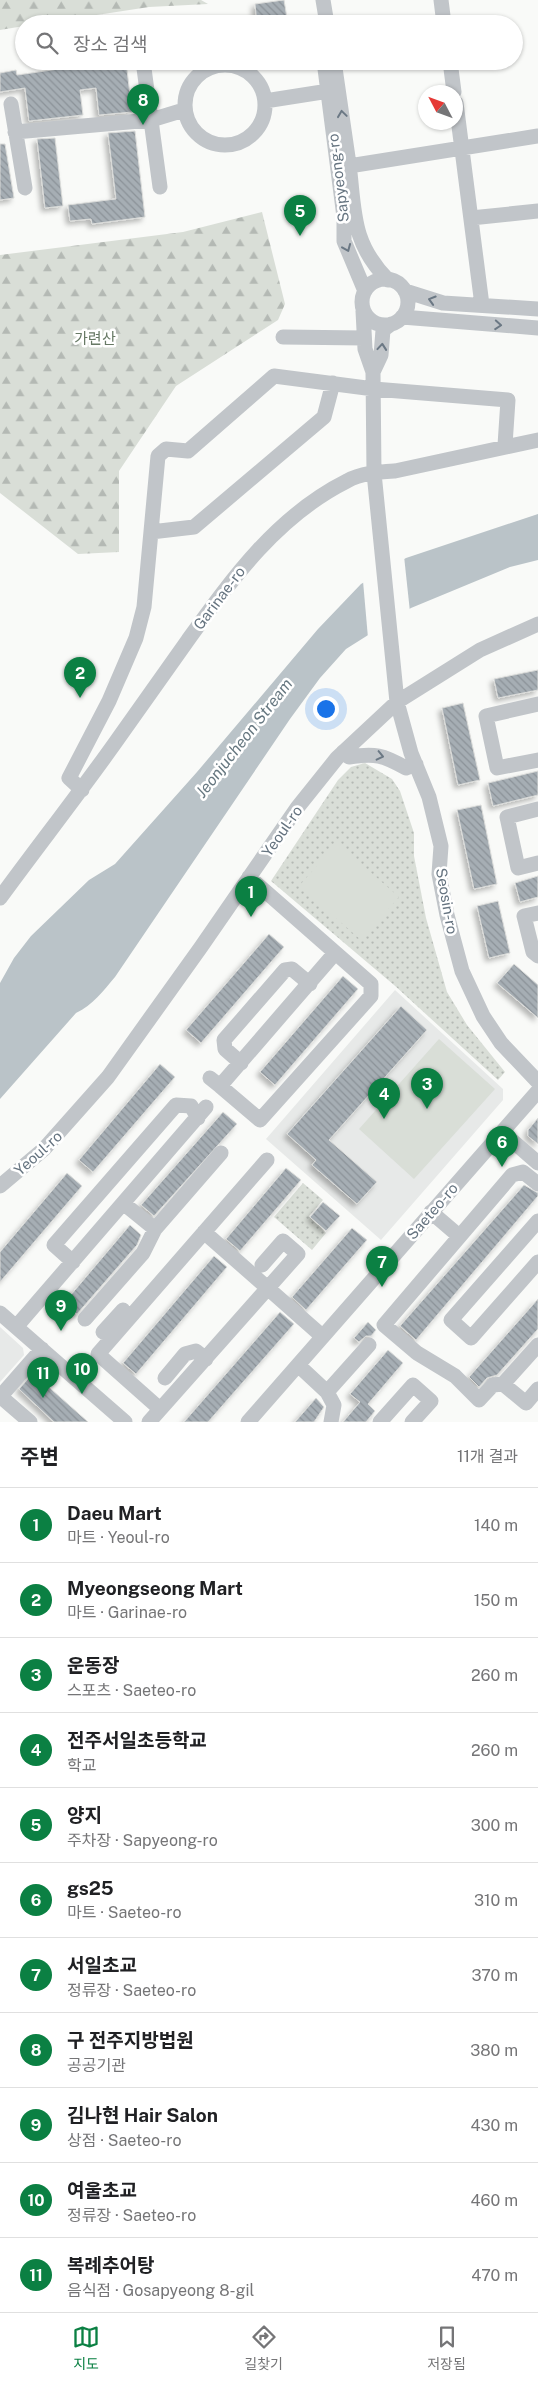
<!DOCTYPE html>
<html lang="ko">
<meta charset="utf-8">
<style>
body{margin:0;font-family:"Public Sans","Noto Sans KR",sans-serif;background:#f2f2f2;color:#202124}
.compass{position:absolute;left:418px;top:85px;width:45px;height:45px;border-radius:50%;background:#fff;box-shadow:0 1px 4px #0004;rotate:311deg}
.you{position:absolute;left:325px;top:708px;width:18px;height:18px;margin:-12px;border:4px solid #fff;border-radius:50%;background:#1a73e8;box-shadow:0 0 0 8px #1a73e833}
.badge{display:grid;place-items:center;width:32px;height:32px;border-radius:50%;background:#0b8043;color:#fff;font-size:16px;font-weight:700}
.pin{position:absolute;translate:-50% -41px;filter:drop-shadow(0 1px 2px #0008)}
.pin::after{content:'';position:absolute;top:26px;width:18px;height:15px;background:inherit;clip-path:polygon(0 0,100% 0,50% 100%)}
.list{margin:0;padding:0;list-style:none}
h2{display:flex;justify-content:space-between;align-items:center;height:65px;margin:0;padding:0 20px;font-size:21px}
h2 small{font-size:16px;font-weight:400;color:#757577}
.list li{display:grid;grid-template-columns:32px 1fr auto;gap:15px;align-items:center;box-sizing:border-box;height:75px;padding:0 20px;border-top:1px solid #e0e0e0}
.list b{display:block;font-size:19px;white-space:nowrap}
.list p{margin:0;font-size:16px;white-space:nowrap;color:#757577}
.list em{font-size:16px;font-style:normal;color:#757577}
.icon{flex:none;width:28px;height:28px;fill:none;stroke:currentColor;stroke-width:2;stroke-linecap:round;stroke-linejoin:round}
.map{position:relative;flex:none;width:538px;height:1422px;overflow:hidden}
.search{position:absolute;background:#fff;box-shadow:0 1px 4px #0004;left:15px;right:15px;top:15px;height:55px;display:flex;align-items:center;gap:12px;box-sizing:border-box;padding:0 18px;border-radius:28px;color:#757577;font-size:19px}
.sheet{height:890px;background:#fff}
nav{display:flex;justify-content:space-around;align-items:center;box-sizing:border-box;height:70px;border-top:1px solid #e0e0e0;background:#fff;font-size:14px;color:#757577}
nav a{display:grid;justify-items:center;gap:2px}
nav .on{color:#0b8043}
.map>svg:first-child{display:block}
.built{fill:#e7e9e8}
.forest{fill:url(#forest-firs)}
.park{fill:url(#park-dots)}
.pitch{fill:#d9ded7}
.water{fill:#bac3c8}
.pier{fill:#f9faf8}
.building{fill:url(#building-back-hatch);stroke:#dbdcda;filter:url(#shadow)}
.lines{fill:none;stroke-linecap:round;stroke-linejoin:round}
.minor{stroke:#c1c5c9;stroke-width:15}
.oneway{stroke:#6b7884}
.labels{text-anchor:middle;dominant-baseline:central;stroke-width:5;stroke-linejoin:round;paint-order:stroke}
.street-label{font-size:15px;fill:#667480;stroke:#fff}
.park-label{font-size:15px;fill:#677965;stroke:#fff}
.water-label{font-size:16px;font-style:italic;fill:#677881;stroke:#fff}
</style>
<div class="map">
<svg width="538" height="1422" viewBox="0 0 538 1422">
<defs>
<pattern id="forest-firs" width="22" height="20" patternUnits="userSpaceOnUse" patternTransform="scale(1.25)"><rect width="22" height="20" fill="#d9ded7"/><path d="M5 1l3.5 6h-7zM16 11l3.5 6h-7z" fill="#b4b9b4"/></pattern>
<pattern id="park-dots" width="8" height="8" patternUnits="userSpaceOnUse" patternTransform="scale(1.25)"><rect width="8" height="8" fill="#d9ded7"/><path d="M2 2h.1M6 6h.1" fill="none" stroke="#b4b9b4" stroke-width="1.8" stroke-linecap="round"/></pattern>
<pattern id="building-back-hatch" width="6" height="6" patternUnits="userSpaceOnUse" patternTransform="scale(1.25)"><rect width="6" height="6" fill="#a6aeb4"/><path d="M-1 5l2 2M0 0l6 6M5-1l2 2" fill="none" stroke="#8b9298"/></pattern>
<filter id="shadow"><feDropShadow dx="-3.5" dy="3.5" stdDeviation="2.5" flood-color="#0004"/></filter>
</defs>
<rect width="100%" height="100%" fill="#f9faf8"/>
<!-- built -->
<path class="built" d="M395 990 503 1089V1100L381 1240 266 1139Z
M0 1327 23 1348 24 1355 0 1382Z"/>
<!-- forest -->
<path class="forest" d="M0 0H201L208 4 149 7 38 24H24V26L0 30Z
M262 212 285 304 278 320 176 386 119 471V552L78 554 0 493V255L183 232Z"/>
<!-- park -->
<path class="park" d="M365 763 392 779 400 791 414 833V856L426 918 447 992 467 1025 505 1072 498 1080 394 985 271 881 338 780 351 767Z
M303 1183 323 1200 309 1216 326 1233 312 1250 274 1217Z"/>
<!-- pitch -->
<path class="pitch" d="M337 843 399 897 361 940 299 886Z
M439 1039 495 1089 414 1179 359 1129Z"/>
<!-- water -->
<path class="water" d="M538 514V560L510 567 411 608 346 649 320 678 290 719 115 977C103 991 93 1005 76 1013L0 1099V983L14 958 31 936 89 880 115 864 197 772 318 629 361 584 406 558Z"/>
<!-- pier -->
<path class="pier" d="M404 556 410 612 368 638 363 581Z"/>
<!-- building -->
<path class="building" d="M284 0 288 24H257L255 4Z
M92 61H126L132 112 99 115 96 88 80 90 83 115 29 121 25 88 0 92V73L16 70 17 75 93 64Z
M135 131 145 217 92 224 91 219 70 221 68 205 116 199 108 133Z
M55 138 63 206 45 208 37 139Z
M0 144H5L14 198 0 200Z
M538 670V690L498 698 494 679Z
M463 703 480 780 458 785 442 708Z
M538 771V795L493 806 488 783Z
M481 805 497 884 474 889 457 810Z
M538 876V897L520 902 515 883Z
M498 901 510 953 489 958 477 906Z
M269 934 284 947 201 1043 186 1030Z
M514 964 538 985V1018L497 983Z
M343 976 358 989 275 1085 260 1072Z
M401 1006 427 1030 329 1140 377 1182 357 1204 312 1165 316 1160 287 1134Z
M160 1064 175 1077 93 1172 79 1160Z
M223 1112 237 1124 154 1216 141 1205Z
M538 1118V1144L528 1136V1130Z
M286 1168 301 1180 240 1251 226 1239Z
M67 1173 82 1186 0 1282V1252Z
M524 1185 538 1193V1196L416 1340 400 1326Z
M323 1202 340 1216 326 1231 310 1217Z
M130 1225 141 1235 137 1245 77 1314 64 1303Z
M352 1228 367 1240 306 1310 292 1297Z
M214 1256 227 1267 136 1374 123 1363Z
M538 1299V1329L497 1375 487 1378 479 1387 469 1377Z
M280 1312 294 1324 208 1422H184Z
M368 1322 376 1330 371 1336H366L359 1342 354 1338Z
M388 1350 403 1363 368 1404 375 1411 366 1422H343L360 1402 350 1394Z
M34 1372 42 1381 88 1422H54L19 1389Z
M316 1398 324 1407 314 1422H295Z"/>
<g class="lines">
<!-- minor -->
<path class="minor" d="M323 0 327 24
M441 0 444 24
M143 61 160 187
M324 61 344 217V241L365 291
M334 61C339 95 344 129 349 164 355 212 351 242 388 280
M450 61 454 92
M185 105a40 40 0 1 1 80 0a40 40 0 1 1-80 0Z
M265 101 335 90
M456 103 482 305
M11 104 25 188
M15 132 151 120 184 110
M349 166 538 136
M471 218 538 211
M362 302a23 23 0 1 1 46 0a23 23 0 1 1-46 0Z
M405 291 443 303 538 309
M363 311 365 349 373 372 374 473 397 702 411 753 429 797 441 846 439 874 447 915 462 971 483 1016 501 1043 538 1082
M402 317 538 328
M283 337 364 338
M373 372 381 355 383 330 391 324
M151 532 194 527 324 417 333 383
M538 704 486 716 497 768 538 760
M343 752 349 757C375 753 383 755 406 768L416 764
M82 790 69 778 109 701 136 638 144 607 158 456 166 449 188 451 274 376 374 389 508 400 505 445
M538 809 507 817 518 868 538 863
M0 898C38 846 78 795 115 743 139 709 164 674 188 640 232 579 277 516 347 481 361 473 379 472 395 471L538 440
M538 913 524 916 533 952 538 956
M241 1063 225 1049 224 1040 285 970 292 969 310 984
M210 1078 220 1086 335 953
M220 1086 260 1120 371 996V984L249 877
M502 1132 538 1163
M538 1184 523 1172 512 1175 384 1325 417 1353 455 1376 479 1400 493 1385 503 1384 526 1403 538 1389
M0 1186 44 1149 108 1077 201 947 297 808 337 758 397 702 480 650 538 624
M123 1203 155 1229 221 1153
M431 1212 459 1236
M538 1221 451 1320 471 1338 538 1262
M204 1232 322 1336
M73 1262 54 1245 176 1105 191 1106 198 1118
M0 1313 125 1422
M85 1319 143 1253 155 1229
M16 1327 206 1107
M103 1332 123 1310
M298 1365 327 1392
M165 1378 185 1354 196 1351 206 1359
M503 1384 538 1345
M0 1396 30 1422
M0 1397 42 1349
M160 1409 98 1354 267 1160
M149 1422 298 1254 283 1241 262 1265
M248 1422 538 1091
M331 1422 334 1405 327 1392 369 1345
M380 1422 413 1385 431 1401 412 1422"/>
</g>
<!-- one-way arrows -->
<defs><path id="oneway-chevron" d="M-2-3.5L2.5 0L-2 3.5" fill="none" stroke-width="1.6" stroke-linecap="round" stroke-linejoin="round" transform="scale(1.25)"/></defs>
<g class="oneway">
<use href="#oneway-chevron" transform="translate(342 114) rotate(-98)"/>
<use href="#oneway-chevron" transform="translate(347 248) rotate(67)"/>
<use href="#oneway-chevron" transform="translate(432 300) rotate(-163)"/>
<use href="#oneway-chevron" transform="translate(498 325) rotate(4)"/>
<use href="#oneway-chevron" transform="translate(382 347) rotate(-85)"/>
<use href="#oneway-chevron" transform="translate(380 756) rotate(13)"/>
</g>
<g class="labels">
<!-- street labels -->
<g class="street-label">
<text transform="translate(338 178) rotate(-97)">Sapyeong-ro</text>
<text transform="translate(219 598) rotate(-53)">Garinae-ro</text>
<text transform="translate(282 831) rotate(-55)">Yeoul-ro</text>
<text transform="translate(447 901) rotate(80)">Seosin-ro</text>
<text transform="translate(38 1153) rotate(-42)">Yeoul-ro</text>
<text transform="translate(432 1211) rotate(-49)">Saeteo-ro</text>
</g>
<!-- park labels -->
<g class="park-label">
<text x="95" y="338">가련산</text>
</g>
<!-- water labels -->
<g class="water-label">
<text transform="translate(244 738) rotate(-52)">Jeonjucheon Stream</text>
</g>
</g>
</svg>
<svg class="compass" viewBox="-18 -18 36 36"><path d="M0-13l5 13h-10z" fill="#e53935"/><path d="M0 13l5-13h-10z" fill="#757577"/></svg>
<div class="you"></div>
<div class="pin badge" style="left:251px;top:917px">1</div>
<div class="pin badge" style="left:80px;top:698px">2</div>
<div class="pin badge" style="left:427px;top:1109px">3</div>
<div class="pin badge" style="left:384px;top:1119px">4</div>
<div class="pin badge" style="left:300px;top:236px">5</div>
<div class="pin badge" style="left:502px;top:1167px">6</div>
<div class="pin badge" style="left:382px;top:1287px">7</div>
<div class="pin badge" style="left:143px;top:125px">8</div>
<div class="pin badge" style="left:61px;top:1331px">9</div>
<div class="pin badge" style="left:82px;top:1394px">10</div>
<div class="pin badge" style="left:43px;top:1398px">11</div>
<div class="search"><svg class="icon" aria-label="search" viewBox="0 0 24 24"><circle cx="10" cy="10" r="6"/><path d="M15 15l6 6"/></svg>장소 검색</div>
</div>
<section class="sheet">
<h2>주변<small>11개 결과</small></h2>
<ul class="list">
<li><span class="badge">1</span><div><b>Daeu Mart</b><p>마트 · Yeoul-ro</p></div><em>140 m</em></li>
<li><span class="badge">2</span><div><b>Myeongseong Mart</b><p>마트 · Garinae-ro</p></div><em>150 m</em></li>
<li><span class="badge">3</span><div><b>운동장</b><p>스포츠 · Saeteo-ro</p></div><em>260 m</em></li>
<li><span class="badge">4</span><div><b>전주서일초등학교</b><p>학교</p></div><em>260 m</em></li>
<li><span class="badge">5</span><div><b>양지</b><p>주차장 · Sapyeong-ro</p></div><em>300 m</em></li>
<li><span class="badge">6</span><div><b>gs25</b><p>마트 · Saeteo-ro</p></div><em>310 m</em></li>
<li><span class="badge">7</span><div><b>서일초교</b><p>정류장 · Saeteo-ro</p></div><em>370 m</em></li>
<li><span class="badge">8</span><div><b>구 전주지방법원</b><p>공공기관</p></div><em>380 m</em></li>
<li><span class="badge">9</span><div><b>김나현 Hair Salon</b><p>상점 · Saeteo-ro</p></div><em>430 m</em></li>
<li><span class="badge">10</span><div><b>여울초교</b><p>정류장 · Saeteo-ro</p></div><em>460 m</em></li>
<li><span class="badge">11</span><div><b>복례추어탕</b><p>음식점 · Gosapyeong 8-gil</p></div><em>470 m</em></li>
</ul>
</section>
<nav>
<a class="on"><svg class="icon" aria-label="map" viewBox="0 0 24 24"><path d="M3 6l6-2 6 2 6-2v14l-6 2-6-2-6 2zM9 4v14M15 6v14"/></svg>지도</a>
<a><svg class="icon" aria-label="directions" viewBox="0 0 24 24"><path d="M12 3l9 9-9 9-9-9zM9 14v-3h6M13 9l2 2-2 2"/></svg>길찾기</a>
<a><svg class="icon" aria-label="saved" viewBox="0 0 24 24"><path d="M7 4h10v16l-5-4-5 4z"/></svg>저장됨</a>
</nav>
